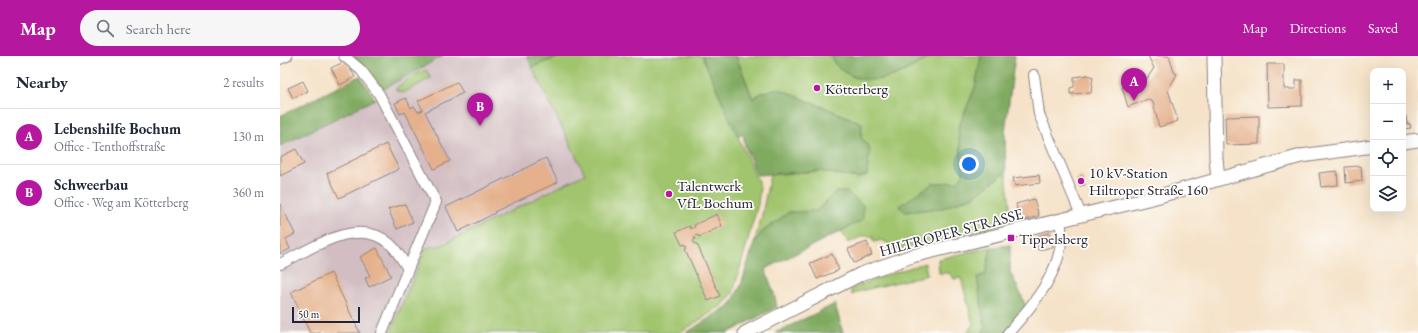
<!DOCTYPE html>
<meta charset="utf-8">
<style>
body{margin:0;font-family:"EB Garamond",serif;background:#f6f6f7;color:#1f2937}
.controls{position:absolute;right:12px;top:12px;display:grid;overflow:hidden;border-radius:8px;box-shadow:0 4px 16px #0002}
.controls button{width:36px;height:36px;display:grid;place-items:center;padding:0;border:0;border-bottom:1px solid #e0e1e3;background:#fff;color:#1f2937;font:20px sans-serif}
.scale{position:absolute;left:12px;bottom:10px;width:68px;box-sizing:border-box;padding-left:4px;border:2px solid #22223b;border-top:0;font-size:11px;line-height:14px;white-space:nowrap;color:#22223b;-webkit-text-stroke:3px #fdfcf7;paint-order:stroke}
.you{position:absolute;left:689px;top:108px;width:14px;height:14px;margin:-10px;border:3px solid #fff;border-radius:50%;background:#1a73e8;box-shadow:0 0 0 6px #1a73e833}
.badge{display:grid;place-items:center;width:26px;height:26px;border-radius:50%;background:#b5179e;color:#fff;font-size:13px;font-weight:700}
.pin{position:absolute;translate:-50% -33px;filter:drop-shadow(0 1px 2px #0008)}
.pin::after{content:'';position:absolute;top:21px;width:14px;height:12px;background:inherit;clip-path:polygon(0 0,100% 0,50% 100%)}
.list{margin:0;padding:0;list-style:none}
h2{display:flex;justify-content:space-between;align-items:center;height:52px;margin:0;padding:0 16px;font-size:17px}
h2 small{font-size:13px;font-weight:400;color:#747a83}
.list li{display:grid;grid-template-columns:26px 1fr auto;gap:12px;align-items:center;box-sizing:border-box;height:56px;padding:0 16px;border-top:1px solid #e0e1e3}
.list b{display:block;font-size:15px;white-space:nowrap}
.list p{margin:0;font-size:13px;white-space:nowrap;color:#747a83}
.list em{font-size:13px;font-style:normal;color:#747a83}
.icon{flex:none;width:22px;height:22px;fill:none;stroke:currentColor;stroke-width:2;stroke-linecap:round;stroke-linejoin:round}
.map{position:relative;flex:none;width:1138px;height:277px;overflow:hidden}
header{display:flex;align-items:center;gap:24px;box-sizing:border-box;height:56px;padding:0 20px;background:#b5179e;color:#fff}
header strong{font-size:19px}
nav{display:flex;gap:22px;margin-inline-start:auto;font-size:14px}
.search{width:280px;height:36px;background:#f6f6f7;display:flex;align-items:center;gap:10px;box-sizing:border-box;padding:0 14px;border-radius:22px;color:#747a83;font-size:15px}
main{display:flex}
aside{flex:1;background:#fff}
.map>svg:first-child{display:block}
.industrial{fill:#d2bec2}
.green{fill:#a1c56e;stroke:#627454}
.forest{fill:#80aa61;stroke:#51664e}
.building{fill:#e5b08b}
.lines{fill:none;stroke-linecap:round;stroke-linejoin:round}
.minor-casing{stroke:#8c8282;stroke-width:12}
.tertiary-casing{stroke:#8c8282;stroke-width:15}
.minor{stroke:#fff;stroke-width:10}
.tertiary{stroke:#fff;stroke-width:13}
.poi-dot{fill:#b5179e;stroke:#fdfcf7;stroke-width:1.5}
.labels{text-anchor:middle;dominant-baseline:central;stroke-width:3.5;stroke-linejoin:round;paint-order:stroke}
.poi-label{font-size:15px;fill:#22223b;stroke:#fdfcf7;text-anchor:start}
.street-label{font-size:15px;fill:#22223b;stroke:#fdfcf7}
</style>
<header>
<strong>Map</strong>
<div class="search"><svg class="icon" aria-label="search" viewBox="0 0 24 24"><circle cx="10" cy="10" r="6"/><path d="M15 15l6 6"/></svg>Search here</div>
<nav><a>Map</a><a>Directions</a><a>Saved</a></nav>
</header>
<main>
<aside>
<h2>Nearby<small>2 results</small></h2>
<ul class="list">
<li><span class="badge">A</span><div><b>Lebenshilfe Bochum</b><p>Office · Tenthoffstraße</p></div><em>130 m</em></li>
<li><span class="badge">B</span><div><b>Schweerbau</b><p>Office · Weg am Kötterberg</p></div><em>360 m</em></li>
</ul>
</aside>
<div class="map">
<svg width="1138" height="277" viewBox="0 0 1138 277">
<rect width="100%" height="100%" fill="#fdfcf7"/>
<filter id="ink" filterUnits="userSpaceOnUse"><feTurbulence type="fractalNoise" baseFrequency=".025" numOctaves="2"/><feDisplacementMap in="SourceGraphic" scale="8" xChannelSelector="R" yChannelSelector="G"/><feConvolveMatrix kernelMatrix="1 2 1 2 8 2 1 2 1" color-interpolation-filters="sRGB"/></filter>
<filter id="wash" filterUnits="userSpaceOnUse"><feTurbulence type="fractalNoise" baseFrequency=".012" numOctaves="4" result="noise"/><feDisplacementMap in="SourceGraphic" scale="16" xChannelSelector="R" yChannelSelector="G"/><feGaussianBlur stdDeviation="0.9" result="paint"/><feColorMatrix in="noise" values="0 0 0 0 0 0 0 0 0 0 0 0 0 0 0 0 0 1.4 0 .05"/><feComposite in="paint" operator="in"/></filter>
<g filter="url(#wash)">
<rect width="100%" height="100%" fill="#f5e2c8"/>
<!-- industrial -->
<path class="industrial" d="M163 0H247L305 118 162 189 146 192 110 277H0V90L95 43 103 33Z"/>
<!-- green -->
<path class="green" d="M281 0H422L480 130 478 148 453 237 444 248 400 277H110L146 192 162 189 305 118 252 11Z
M456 0H552L554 7 564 16 575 22 616 20 653 0H701L695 32 678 72 683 118 678 126 653 127 625 156 663 152 694 140 726 116 732 168 612 195 611 189 602 184 594 186 592 180H583L568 187 561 174 583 164 567 136H555L537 155 509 156 482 176 474 187 482 159 490 119 538 115 578 122 590 93 581 81 582 67 497 32 479 38 473 43Z
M146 14 151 22 123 37 115 33 132 20Z
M711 191 705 219 697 221 705 273 702 277H687L693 268 681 222 674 223 669 217H659L658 203Z
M645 207 647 219 580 235 572 239 571 233 600 221Z"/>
<!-- forest -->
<path class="forest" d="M72 0H163L103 33Z
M247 0H281L252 11Z
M422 0H456L473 43 479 38 497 32 582 67 581 81 590 93 587 119 578 122 538 115 477 119 465 90 463 78 458 81Z
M552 0H653C627 14 598 34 568 18 560 14 554 9 552 0Z
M701 0H735L725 76 726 116 694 140 663 152 625 156 619 150 653 127 678 126 683 118 678 72 695 32Z
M80 20 95 43 0 90V60Z
M555 136H567L583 149V164L485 213 494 237 497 251 448 277H406L451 248 461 229 474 187 482 176 509 156 537 155Z
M730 189V216L740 236 747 254 725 277H702L705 273 697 221 705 219 711 191Z
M555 248 563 277H495Z"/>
<g id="blocks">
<!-- building -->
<path class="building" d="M868 0H889L894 16 897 18 888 34 898 65 879 71 873 46 868 43 848 51 842 31 866 24 874 12Z
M66 5 75 21 60 29 51 12Z
M987 8H1004V33H1016V24H1022V50L988 51Z
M808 19 813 21 811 37 790 38V32L794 31V21Z
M23 25 28 35 13 42 8 32Z
M177 26 183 37 145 56 170 105 154 113 125 56 120 58 115 47 126 42 131 52 134 50 138 56 143 54 138 45Z
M979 60V88L946 89 945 61Z
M1123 60H1126L1127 68H1130L1131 72 1123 73Z
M106 88 119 113 59 142 47 117Z
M16 93 24 108 0 120V101Z
M266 102 278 126 214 156 215 157 178 176 166 151Z
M1081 110 1082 125 1066 127 1065 111Z
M1057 115 1058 129 1041 131 1039 117Z
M759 119 760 127 735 130 733 122Z
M802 120 805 129 800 130 798 121Z
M754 143 759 160 740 165 736 148Z
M0 147 15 178 6 183 10 193 0 198Z
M125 148 133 166 117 173 108 153Z
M437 158 442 170 419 181 418 179 414 181 416 183 413 184 415 188H417L440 240 428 245 405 193 407 192 405 188 402 189 396 176 410 170 411 173 415 171 414 169Z
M769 177 773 191 758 194 755 181Z
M587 186 592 199 574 207 568 193Z
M97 192 111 220 89 231 85 222 90 220 80 201Z
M552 198 559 214 537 223 530 207Z
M51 217 80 277H30L11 236Z"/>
</g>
</g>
<g filter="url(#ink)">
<use href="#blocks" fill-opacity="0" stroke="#8c8282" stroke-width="1"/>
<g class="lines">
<defs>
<path id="minor" d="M64 0 81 14 99 38 156 146 128 213
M0 3 7 0
M754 19 759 58 801 159
M0 208C31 193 78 159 110 188 117 194 123 205 128 213L102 277
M728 277C755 247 789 207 780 165"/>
<path id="tertiary" d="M934 0 936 102 938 123
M1123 86 1138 84
M465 277 581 218 632 200 872 142 1021 100 1093 90"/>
</defs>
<!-- minor casing -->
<use href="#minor" class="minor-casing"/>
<!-- tertiary casing -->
<use href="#tertiary" class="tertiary-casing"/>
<!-- minor -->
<use href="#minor" class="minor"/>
<!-- tertiary -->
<use href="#tertiary" class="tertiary"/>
</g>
</g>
<!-- markers -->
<g class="poi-dot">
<circle cx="537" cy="32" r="4"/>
<circle cx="801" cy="125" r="4"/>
<circle cx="389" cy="138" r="4"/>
<rect x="727" y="178" width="8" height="8" rx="2"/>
</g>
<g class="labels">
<!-- poi labels -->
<g class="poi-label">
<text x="545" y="32">Kötterberg</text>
<text x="809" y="116">10 kV-Station<tspan x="809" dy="17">Hiltroper Straße 160</tspan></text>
<text x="397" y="129">Talentwerk<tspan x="397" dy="17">VfL Bochum</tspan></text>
<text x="739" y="182">Tippelsberg</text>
</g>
<!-- street labels -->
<g class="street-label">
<text transform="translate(671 176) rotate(-15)">HILTROPER STRASSE</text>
</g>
</g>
</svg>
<div class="controls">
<button>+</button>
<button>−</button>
<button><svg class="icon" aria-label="locate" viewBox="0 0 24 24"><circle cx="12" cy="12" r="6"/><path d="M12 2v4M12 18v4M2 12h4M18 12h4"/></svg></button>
<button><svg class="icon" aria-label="layers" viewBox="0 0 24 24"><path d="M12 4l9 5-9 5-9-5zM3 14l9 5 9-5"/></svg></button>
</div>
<div class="scale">50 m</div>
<div class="you"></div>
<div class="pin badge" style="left:854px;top:45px">A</div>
<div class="pin badge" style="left:200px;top:70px">B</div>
</div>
</main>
